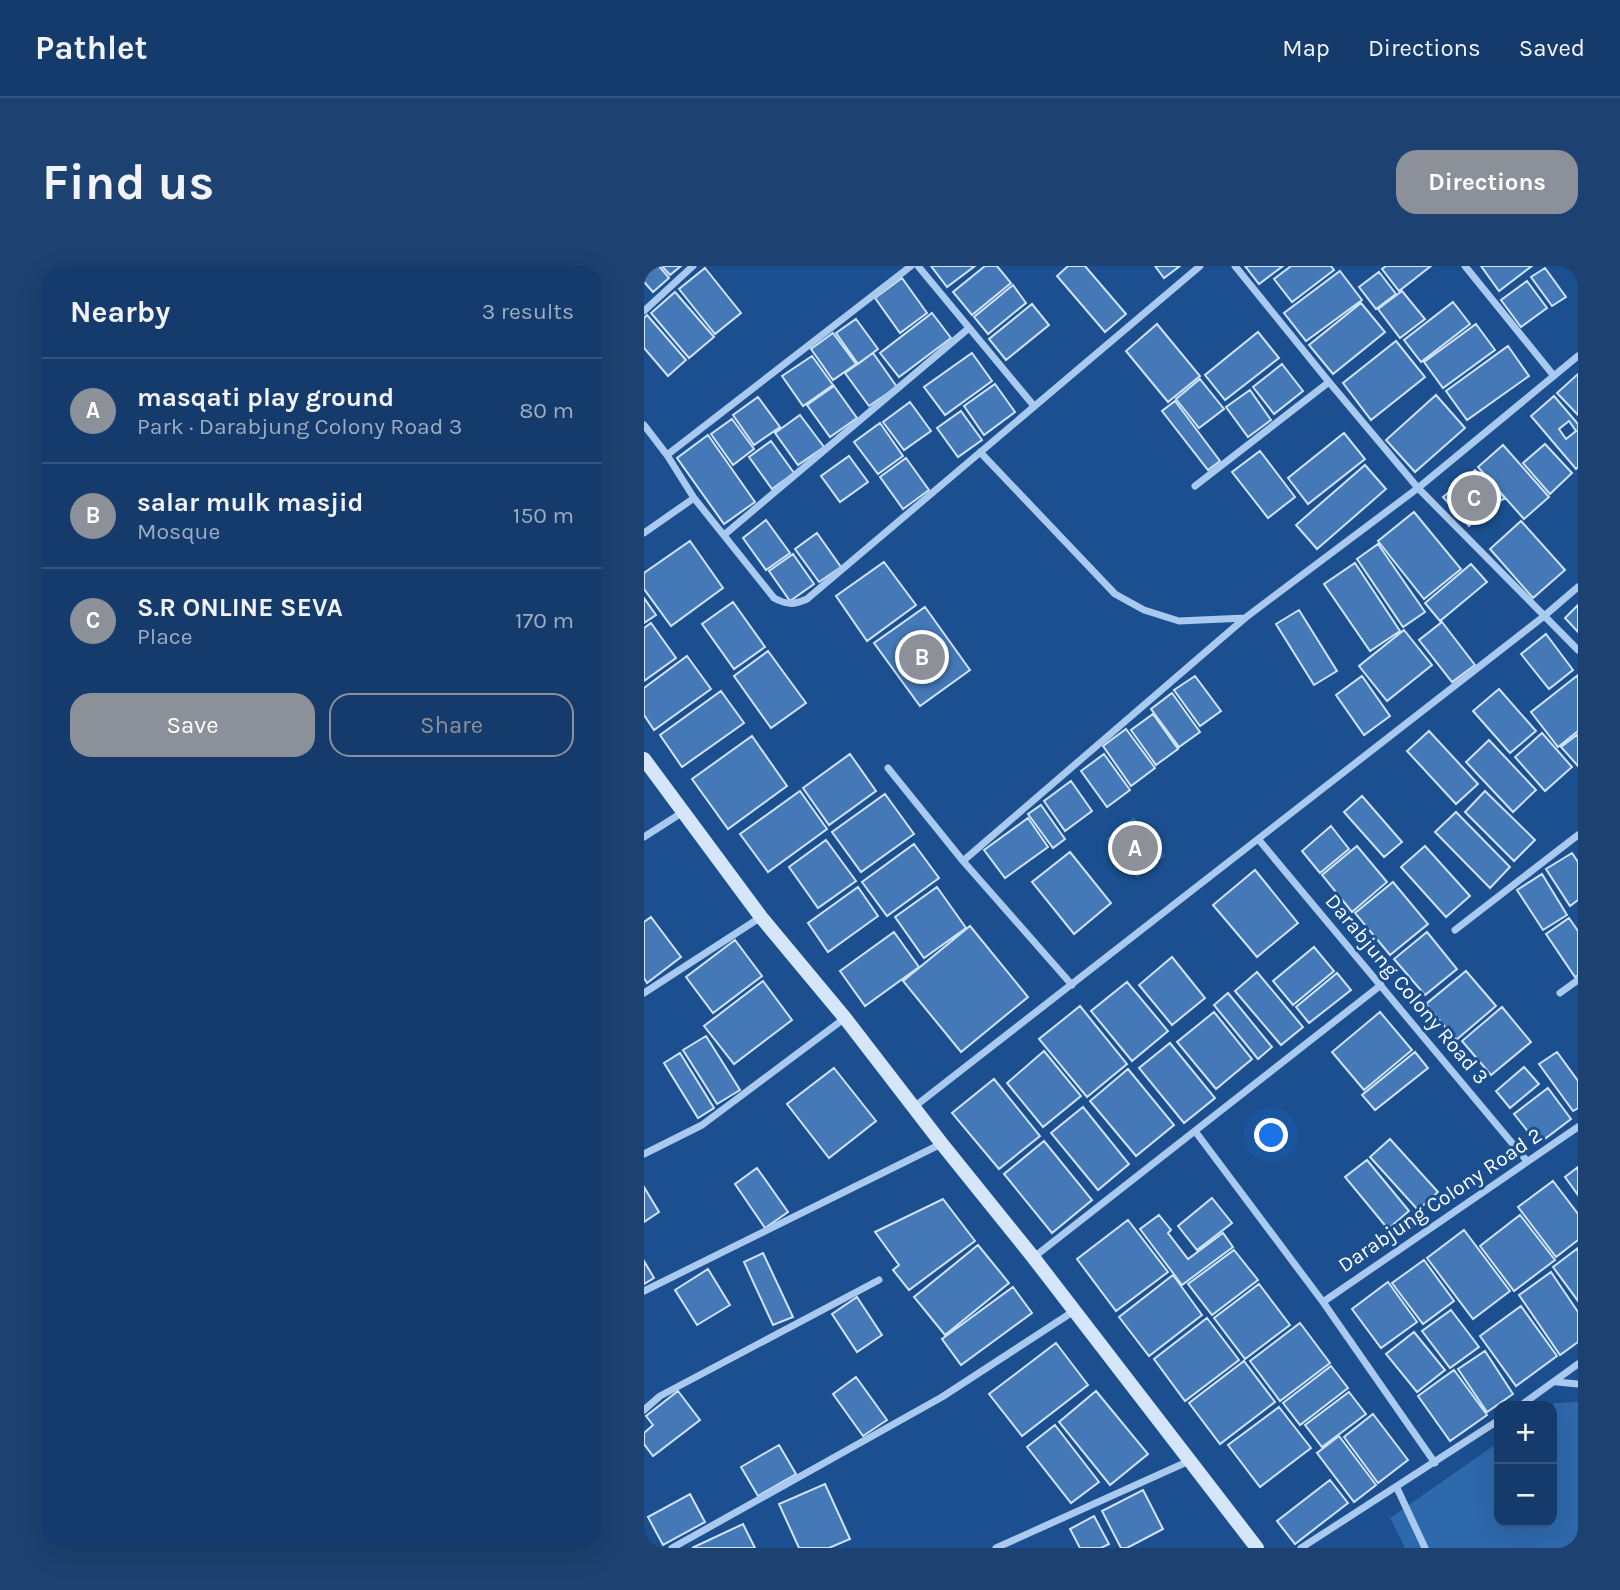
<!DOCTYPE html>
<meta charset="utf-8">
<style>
body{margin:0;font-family:Karla,sans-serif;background:#1d4271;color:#f1f3f6}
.controls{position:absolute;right:21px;bottom:21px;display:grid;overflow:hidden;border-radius:14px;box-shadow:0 7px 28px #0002}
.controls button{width:63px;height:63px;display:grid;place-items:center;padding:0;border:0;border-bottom:2px solid #33557e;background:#143b6b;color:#f1f3f6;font:35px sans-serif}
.you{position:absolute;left:628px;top:870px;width:24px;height:24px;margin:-18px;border:5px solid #fff;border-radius:50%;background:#1a73e8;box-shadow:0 0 0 10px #1a73e833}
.badge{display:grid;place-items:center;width:46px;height:46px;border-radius:50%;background:#8c9099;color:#fff;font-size:23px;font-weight:700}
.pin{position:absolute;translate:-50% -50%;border:4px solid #fff;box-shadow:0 2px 7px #0006}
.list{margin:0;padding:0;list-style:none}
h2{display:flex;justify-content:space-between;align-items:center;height:91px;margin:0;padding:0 28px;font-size:30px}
h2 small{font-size:23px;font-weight:400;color:#9dadc1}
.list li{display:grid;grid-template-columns:46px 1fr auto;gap:21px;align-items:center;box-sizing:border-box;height:105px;padding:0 28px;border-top:2px solid #33557e}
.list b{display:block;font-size:26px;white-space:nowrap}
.list p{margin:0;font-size:23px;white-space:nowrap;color:#9dadc1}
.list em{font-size:23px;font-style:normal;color:#9dadc1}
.actions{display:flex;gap:14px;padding:21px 28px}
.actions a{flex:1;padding:16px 0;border:2px solid #8c9099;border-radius:21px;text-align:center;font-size:24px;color:#8c9099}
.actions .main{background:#8c9099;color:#fff}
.map{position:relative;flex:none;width:934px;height:1282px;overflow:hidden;border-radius:21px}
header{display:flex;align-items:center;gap:42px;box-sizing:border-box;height:98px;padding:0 35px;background:#143b6b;border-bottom:2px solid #33557e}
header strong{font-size:33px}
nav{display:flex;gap:38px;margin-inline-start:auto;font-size:24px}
.intro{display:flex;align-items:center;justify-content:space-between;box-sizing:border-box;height:168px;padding:0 42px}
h1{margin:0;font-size:49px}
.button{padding:18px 32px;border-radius:21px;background:#8c9099;color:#fff;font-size:24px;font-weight:700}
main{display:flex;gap:42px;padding:0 42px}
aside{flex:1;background:#143b6b;border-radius:21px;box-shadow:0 7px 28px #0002}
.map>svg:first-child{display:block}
.green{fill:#2e69ad}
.building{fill:#4478b7;stroke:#cfe3fa;stroke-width:2;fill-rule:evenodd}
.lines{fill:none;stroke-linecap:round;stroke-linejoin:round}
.street{stroke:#a9c9ee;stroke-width:7}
.secondary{stroke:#d6e6fa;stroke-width:14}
.labels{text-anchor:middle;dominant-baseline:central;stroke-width:6;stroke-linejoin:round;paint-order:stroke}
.street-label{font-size:21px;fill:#fff;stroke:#1b4f8f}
</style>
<header>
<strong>Pathlet</strong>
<nav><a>Map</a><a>Directions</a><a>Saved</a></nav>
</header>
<div class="intro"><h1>Find us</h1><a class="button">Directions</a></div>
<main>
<aside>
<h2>Nearby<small>3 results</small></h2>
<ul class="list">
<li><span class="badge">A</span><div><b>masqati play ground</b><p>Park · Darabjung Colony Road 3</p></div><em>80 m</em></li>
<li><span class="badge">B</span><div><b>salar mulk masjid</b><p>Mosque</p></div><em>150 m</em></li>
<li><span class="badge">C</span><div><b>S.R ONLINE SEVA</b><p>Place</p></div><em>170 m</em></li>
</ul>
<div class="actions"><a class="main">Save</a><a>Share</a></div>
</aside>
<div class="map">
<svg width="934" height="1282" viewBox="0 0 934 1282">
<rect width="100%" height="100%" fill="#1b4f8f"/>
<!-- green -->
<path class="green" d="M490 551 521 590 493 612 462 573Z
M934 1136V1282H761L746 1252 855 1176V1256H908L907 1140 911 1137Z"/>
<!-- building -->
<path class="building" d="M0 0H15L25 12 9 26 0 16Z
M18 0H37L26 9Z
M287 0H331L303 21Z
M341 0H353L367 17 328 49 309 26Z
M424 0H441L482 48 461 66 413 10Z
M511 0H536L520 12Z
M601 0H639L615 18Z
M647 0H687L690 4 648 36 630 13Z
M742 0H787L755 25 738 3Z
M837 0H888L855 25Z
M61 2 97 47 71 68 35 23Z
M901 2 922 31 908 40 887 11Z
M696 5 718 34 662 75 640 47Z
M735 6 752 28 732 43 715 21Z
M258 12 283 47 256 67 231 32Z
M883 15 903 42 877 61 857 34Z
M369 19 382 37 344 68 330 51Z
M758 25 781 53 756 72 734 43Z
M31 26 70 71 45 92 7 47Z
M809 36 826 58 777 96 760 74Z
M717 37 741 66 689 108 665 79Z
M388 38 405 59 362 94 345 73Z
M288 47 307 72 255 111 236 87Z
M3 49 42 94 24 110 0 82V52Z
M212 53 234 83 214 98 192 67Z
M513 58 556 110 524 136 482 85Z
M832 58 851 84 799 122 780 96Z
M614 66 635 92 581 134 561 109Z
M189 67 212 98 189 114 167 83Z
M752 75 781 111 727 154 699 117Z
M864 80 885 110 823 154 802 125Z
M229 87 253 121 225 140 201 107Z
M328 87 348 115 301 149 280 121Z
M168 90 189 119 159 140 138 110Z
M638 98 659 125 630 148 609 121Z
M934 108V149L913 127Z
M556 113 580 143 555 162 532 133Z
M351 118 371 146 340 169 320 140Z
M190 120 213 152 186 171 163 139Z
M606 124 627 154 604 171 582 141Z
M792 129 821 162 771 206 742 174Z
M910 130 934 158V201L932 203 887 150ZM925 155 932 165 922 173 915 163Z
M114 131 136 161 110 179 89 149Z
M531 135 576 195 564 204 518 145Z
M266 136 287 165 260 184 239 156Z
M317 145 338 174 314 191 293 162Z
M156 149 180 181 154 199 131 167Z
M88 153 110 183 89 199 67 168Z
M236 157 259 190 234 208 210 176Z
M700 167 721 193 664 238 644 212Z
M64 169 111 236 80 258 33 192Z
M127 175 150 207 128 223 105 191Z
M901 178 928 207 906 228 879 197Z
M859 179 905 231 880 253 834 201Z
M616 185 651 231 624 252 588 206Z
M205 190 224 216 196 236 177 210Z
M262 192 285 224 259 243 236 211Z
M721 199 742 223 673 283 652 259Z
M831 204 861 232 841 244 825 260 799 231Z
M770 246 817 303 780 333 734 275Z
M122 254 146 287 122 304 99 272Z
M877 255 921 304 889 332 846 283Z
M173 267 197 301 175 316 151 283Z
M46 275 79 322 27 360 0 323V307Z
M734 278 781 346 759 361 713 293Z
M149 288 170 318 146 335 125 305Z
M240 296 272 339 223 375 192 330Z
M711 297 756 365 726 385 680 318Z
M827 298 843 316 796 355 781 337Z
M0 332 12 349 0 357Z
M89 336 121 381 90 403 58 358Z
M934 339V366L921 352Z
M281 341 326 404 276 440 230 377Z
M655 344 693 405 670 419 632 358Z
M798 356 831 399 808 416 775 374Z
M7 357 32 392 0 415V362Z
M760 364 788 399 743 435 715 400Z
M902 368 929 404 905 423 877 388Z
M124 385 162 437 127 462 90 410Z
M43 390 67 423 10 464 0 449V422Z
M934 409V465L914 481 887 446Z
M551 410 577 445 556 460 530 424Z
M718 410 746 450 720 469 692 429Z
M855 423 892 465 866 487 829 445Z
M77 425 100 457 38 501 16 469Z
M528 427 556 466 535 481 507 443Z
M509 448 534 483 512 499 487 464Z
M482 463 511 502 487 520 459 480Z
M785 465 834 518 812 538 763 485Z
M898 467 928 501 901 525 871 491Z
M934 468V500L917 481Z
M108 470 143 520 84 563 48 513Z
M845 474 892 524 869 546 822 496Z
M206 488 232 525 185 559 159 522Z
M460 488 486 524 463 541 437 505Z
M427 515 448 545 421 565 400 535Z
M156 525 183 563 124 606 96 568Z
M841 525 891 574 870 595 821 546Z
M241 528 270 568 217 606 188 566Z
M718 530 758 576 740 591 700 546Z
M397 539 421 573 409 582 384 548Z
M812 546 866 601 846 622 791 566Z
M384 552 404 581 361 612 340 584Z
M687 560 705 583 676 607 658 585Z
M182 574 212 615 174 642 145 601Z
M270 578 295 612 243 650 218 616Z
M713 580 743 616 708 646 678 609Z
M781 580 826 630 802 651 757 601Z
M426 586 467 637 430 668 388 616Z
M928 587 934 596V634L926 640 902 603Z
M611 604 654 657 613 691 569 639Z
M898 608 923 649 899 664 873 624Z
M749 616 784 658 746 689 711 647Z
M214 621 234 650 184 686 164 657Z
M293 621 322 662 280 692 251 651Z
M7 651 37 691 3 717 0 712V656Z
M925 652 934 665V709L931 711 902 668Z
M326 660 384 731 317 786 259 715Z
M250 666 275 701 221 740 196 705Z
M783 666 813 703 781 729 750 693Z
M91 674 118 710 69 747 42 711Z
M670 681 690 705 649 739 629 715Z
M528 691 561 732 528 759 495 719Z
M822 705 852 740 812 774 782 738Z
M613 706 659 761 637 779 591 725Z
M693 707 707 724 665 757 652 741Z
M119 715 148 754 90 798 60 760Z
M483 716 524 765 488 795 447 745Z
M584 727 628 781 614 793 570 739Z
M436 740 483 798 443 831 395 773Z
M858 741 887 776 847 809 818 775Z
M570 746 608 793 572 823 533 776Z
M736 746 768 784 720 824 688 786Z
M62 770 96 824 73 838 39 784Z
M526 777 571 832 540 857 495 802Z
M400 785 437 830 399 861 363 817Z
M771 786 784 802 731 844 718 829Z
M913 786 934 815V842L929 845 895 798Z
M36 787 70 842 54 852 20 797Z
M880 801 895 818 866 842 852 825Z
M190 802 232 855 185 892 143 838Z
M484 803 530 859 492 890 446 835Z
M350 813 396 870 355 903 308 847Z
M904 822 927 853 894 878 870 848Z
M439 841 485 898 454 924 407 867Z
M746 873 794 926 774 944 726 891Z
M400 875 448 934 408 967 360 908Z
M723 894 765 945 744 963 701 911Z
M934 901V929L921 911Z
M113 902 144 946 121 962 91 918Z
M909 915 934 948V974L912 991 874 941Z
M0 921 15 946 0 956Z
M568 932 588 957 553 984 534 960Z
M299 933 331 975 265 1024 249 1004 255 999 231 966Z
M515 949 527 964 524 967 544 993 579 967 589 981 538 1019 496 963Z
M876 949 911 994 870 1025 836 980Z
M484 954 524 1006 472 1045 433 993Z
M820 964 866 1025 829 1053 783 992Z
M334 979 365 1017 301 1069 270 1031Z
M934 982V1035L909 1001Z
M590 984 614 1014 568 1049 544 1018Z
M119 987 149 1051 129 1059 100 996Z
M780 994 810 1035 779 1058 748 1017Z
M0 995 10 1012 0 1018Z
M64 1003 86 1039 53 1059 31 1024Z
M907 1006 934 1046V1076L916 1089 875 1029Z
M529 1009 558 1049 505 1090 475 1051Z
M744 1016 773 1056 737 1082 708 1043Z
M615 1018 646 1059 601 1093 570 1052Z
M369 1021 388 1047 317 1099 298 1073Z
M213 1031 238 1069 213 1086 188 1048Z
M877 1040 913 1090 872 1120 836 1070Z
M807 1044 835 1081 806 1102 778 1065Z
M563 1052 595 1094 541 1135 510 1093Z
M656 1057 686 1097 636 1135 606 1095Z
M770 1066 801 1104 773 1126 742 1088Z
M412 1077 444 1119 378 1170 345 1128Z
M841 1085 869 1128 843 1146 814 1103Z
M600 1095 631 1136 576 1178 545 1137Z
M687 1100 704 1122 656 1159 639 1137Z
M810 1104 843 1149 806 1175 774 1130Z
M212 1111 243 1154 219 1170 189 1128Z
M34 1125 56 1154 9 1190 0 1178V1167L9 1159 2 1150Z
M452 1125 504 1188 466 1219 415 1156Z
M705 1126 722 1148 678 1181 661 1159Z
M635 1141 667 1182 616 1221 584 1179Z
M729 1148 764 1194 734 1217 700 1171Z
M411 1159 455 1216 427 1237 383 1181Z
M695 1170 732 1219 710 1236 673 1187Z
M135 1179 152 1208 114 1230 97 1201Z
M686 1214 704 1237 651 1278 633 1255Z
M181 1218 206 1273 185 1282H155L135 1238Z
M499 1224 519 1263 483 1282H477L458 1245Z
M46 1228 61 1256 19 1279 4 1251Z
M450 1250 465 1278 457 1282H436L426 1263Z
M99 1258 111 1282H48Z"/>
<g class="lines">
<!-- street -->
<path class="street" d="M274 0 390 140
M591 0 685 116 774 222 934 384
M821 0 910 110
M0 45 49 0
M0 159 23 189 50 232
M336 186 471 328 500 344 535 355 601 352
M23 189 267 0
M551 220 685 116
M0 267 50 232 130 332C143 339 150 339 163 333L556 0
M80 269 325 62
M244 502 319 595 428 719
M0 571 39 546
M615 574 883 895
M319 595 601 352 774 222 934 90
M811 664 934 569
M0 727 117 651
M916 727 934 714
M270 841 899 351 934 321
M551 865 679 1036 791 1197
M0 888 58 859 201 752
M390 991 737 719
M0 1025 297 878
M679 1036 934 861
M913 1116 934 1118
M876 1140 934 1098
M0 1144 16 1130 235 1014
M753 1222 781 1282
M28 1282 298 1131 430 1045
M352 1282 545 1195
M657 1282 855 1154"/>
<!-- secondary -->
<path class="secondary" d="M0 493 117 651 201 752 298 878 389 991 613 1282"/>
</g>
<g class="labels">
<!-- street labels -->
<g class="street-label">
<text transform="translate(763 723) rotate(50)">Darabjung Colony Road 3</text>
<text transform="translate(796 934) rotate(-34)">Darabjung Colony Road 2</text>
</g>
</g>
</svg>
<div class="controls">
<button>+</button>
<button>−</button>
</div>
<div class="you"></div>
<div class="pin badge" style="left:491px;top:582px">A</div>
<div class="pin badge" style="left:278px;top:391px">B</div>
<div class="pin badge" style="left:830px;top:232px">C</div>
</div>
</main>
